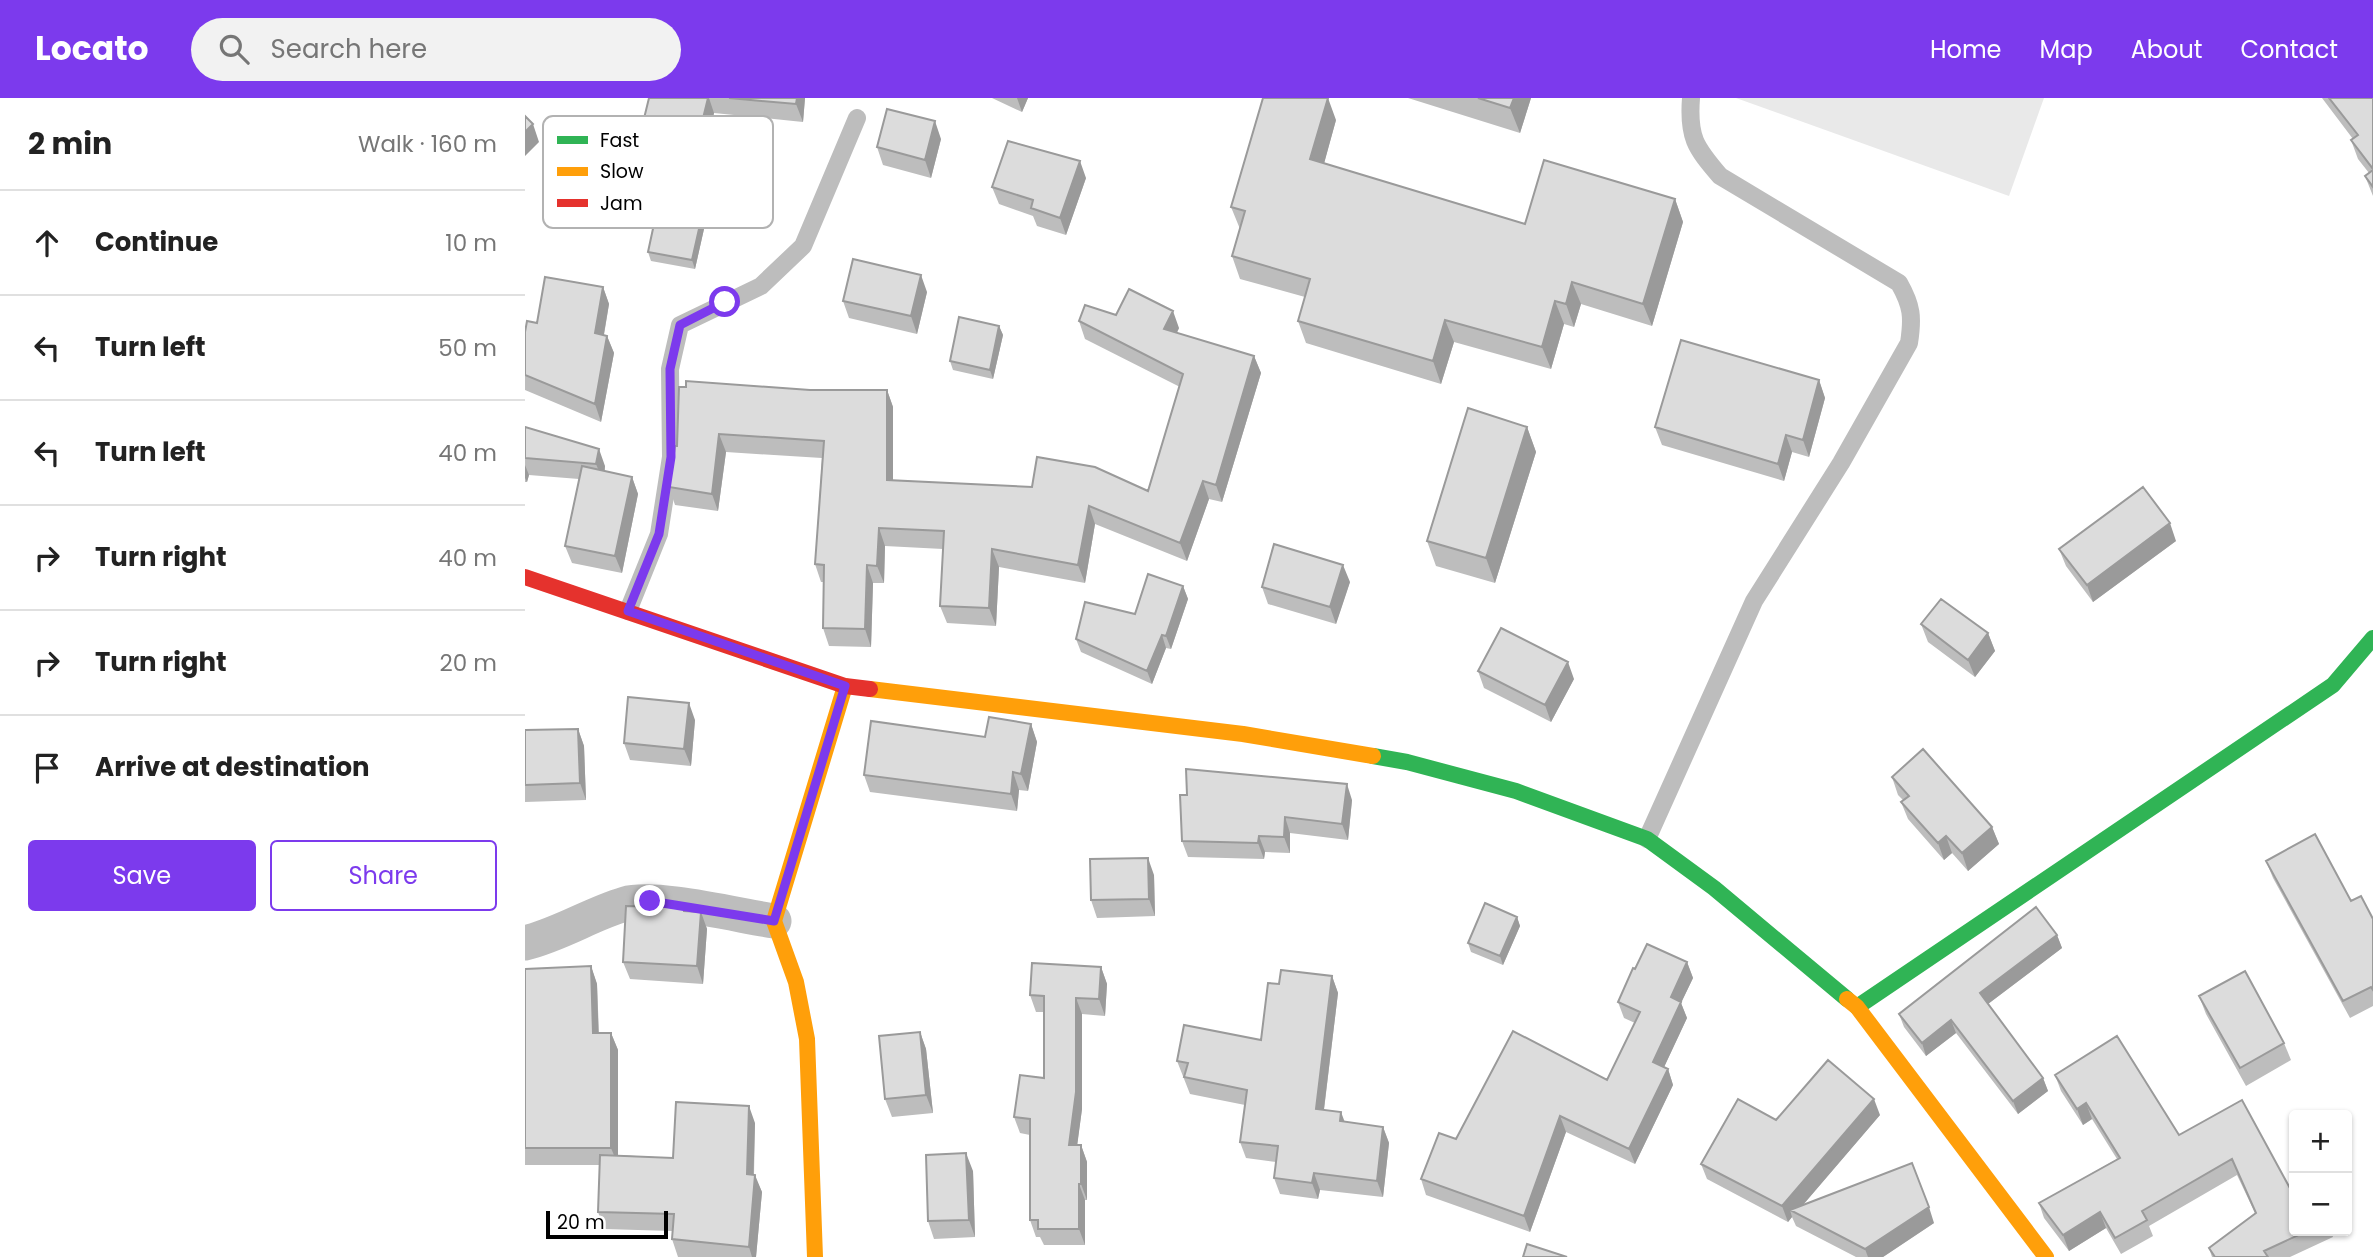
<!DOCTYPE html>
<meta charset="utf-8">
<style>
body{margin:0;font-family:Poppins,sans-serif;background:#f2f2f2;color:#222}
.controls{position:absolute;right:21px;bottom:21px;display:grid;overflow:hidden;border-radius:7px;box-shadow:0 2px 5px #0004}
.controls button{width:63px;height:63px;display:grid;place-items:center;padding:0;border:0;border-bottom:2px solid #e0e0e0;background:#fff;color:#222;font:35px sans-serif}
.scale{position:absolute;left:21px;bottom:18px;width:122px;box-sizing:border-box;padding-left:7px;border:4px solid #000;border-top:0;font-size:19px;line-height:24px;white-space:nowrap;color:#000;-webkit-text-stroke:5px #fff;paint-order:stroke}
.stop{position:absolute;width:21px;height:21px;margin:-16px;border:5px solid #7c3aed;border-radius:50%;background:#fff}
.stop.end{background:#7c3aed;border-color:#fff;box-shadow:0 2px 7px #0008}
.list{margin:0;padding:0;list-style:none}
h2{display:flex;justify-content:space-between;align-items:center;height:91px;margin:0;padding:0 28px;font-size:30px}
h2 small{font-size:23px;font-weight:400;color:#767676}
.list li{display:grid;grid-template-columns:46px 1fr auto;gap:21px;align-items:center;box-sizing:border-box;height:105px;padding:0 28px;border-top:2px solid #e0e0e0}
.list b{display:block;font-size:26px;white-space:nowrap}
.list em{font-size:23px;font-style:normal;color:#767676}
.actions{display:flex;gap:14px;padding:21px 28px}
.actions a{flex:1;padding:16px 0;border:2px solid #7c3aed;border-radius:7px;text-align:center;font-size:24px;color:#7c3aed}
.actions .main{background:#7c3aed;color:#fff}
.icon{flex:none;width:38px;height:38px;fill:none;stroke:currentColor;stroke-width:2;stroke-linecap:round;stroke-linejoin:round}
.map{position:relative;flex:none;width:1848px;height:1159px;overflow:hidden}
header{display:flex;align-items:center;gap:42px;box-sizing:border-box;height:98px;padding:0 35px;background:#7c3aed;color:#fff}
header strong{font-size:33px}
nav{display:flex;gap:38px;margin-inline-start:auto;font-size:24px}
.search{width:490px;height:63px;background:#f2f2f2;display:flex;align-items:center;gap:18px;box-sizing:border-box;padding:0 24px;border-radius:38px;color:#767676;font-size:26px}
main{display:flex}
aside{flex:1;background:#fff}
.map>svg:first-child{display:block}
.green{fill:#e9e9e9}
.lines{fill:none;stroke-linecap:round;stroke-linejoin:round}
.lane{stroke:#bdbdbd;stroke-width:18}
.street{stroke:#bdbdbd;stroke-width:35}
.fast{stroke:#30b455;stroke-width:16}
.slow{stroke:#ff9f0a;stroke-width:16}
.jam{stroke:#e5322d;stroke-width:16}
.wall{fill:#bdbdbd}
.shaded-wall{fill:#9a9a9a}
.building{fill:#dcdcdc;stroke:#9a9a9a;stroke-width:2}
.route{stroke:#7c3aed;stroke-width:9}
.key{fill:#fff;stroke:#b2b2b2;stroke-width:2}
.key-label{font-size:19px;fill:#000}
</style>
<header>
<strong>Locato</strong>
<div class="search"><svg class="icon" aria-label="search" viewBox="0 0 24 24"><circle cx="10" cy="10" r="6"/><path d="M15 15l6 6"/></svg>Search here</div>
<nav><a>Home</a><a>Map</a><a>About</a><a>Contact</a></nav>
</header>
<main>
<aside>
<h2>2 min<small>Walk · 160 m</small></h2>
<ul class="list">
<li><svg class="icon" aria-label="ahead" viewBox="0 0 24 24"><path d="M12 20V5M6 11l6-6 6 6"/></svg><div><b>Continue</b></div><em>10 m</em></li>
<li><svg class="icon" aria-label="left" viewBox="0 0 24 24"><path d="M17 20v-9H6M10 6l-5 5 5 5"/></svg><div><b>Turn left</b></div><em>50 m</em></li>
<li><svg class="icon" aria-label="left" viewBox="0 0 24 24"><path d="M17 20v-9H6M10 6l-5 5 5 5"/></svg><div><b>Turn left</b></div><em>40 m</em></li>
<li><svg class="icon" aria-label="right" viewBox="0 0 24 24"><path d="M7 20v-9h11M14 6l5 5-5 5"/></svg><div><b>Turn right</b></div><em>40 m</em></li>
<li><svg class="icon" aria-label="right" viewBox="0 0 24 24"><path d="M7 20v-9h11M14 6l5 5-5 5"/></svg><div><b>Turn right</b></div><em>20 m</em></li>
<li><svg class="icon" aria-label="arrive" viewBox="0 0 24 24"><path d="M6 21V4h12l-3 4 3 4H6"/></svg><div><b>Arrive at destination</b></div></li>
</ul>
<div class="actions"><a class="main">Save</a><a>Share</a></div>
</aside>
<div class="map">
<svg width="1848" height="1159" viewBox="0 0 1848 1159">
<rect width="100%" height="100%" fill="#fff"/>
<!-- green -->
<path class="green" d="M1211 0H1519L1484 98Z"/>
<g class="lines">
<!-- lane -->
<path class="lane" d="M103 513 134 436 146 359 145 271 155 227 236 188 278 148 332 20
M1122 741 1229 503 1316 365 1384 245C1388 219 1387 208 1374 185L1195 78C1170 49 1163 39 1166 0"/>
<!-- street -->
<path class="street" d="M0 845C36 836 66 816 100 806 130 797 215 818 249 823"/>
<!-- fast -->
<path class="fast" d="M848 658 882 664 991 693 1122 741 1189 790 1322 901
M1332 909 1808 587 1848 540"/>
<!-- slow -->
<path class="slow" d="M345 591 718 636 848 658
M1322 901 1332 909 1521 1159
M290 1159 282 941 271 884 249 823 320 588"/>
<!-- jam -->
<path class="jam" d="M0 479 320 588 345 591"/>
</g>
<!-- wall -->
<path class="wall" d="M124 0H280L278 24 189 15 175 75 120 62 113 45Z
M467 0H503L497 14Z
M883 0H1006L995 35Z
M1797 0H1848V98L1840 78 1844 75 1833 61 1826 42 1828 41Z
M811 22 799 65 1000 126 1150 101 1158 124 1127 228 1056 206 1049 229 1039 226 1026 271 929 244 916 286 781 245 773 223 780 199 715 181 707 158 715 131 706 109Z
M416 41 406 80 358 67 352 49Z
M561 80 541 137 512 128 508 118 474 106 467 89Z
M176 122 179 131 170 171 126 163 123 154Z
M78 189 84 206 79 237 82 238 89 255 76 324 0 292V234L12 225Z
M402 194 392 236 324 220 318 203Z
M591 217 654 230 652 235 729 258 736 275 697 404 684 401 662 463 570 426 560 485 474 469 471 528 422 525 415 508 418 451 360 448 359 485H348L346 549 304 548 298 530 299 484H296L290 466 297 360 201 354 193 413 150 407 144 389 152 348 285 292H362L368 309V382L507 389 623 393 655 289 560 241 554 223Z
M474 228 478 237 468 281 428 272 425 263Z
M1294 282 1300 300 1284 359 1267 354 1259 383 1137 347 1130 329Z
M0 329 80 368V373L107 379 113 396 97 475 47 465 40 448 54 381 4 377 2 384H0Z
M1002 329 1011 354 970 485 911 468 902 443Z
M1651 443 1568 504 1541 468 1534 451Z
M825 484 811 526 743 506 737 489Z
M658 488 663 501 646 551 641 550 627 586 556 554 551 541 610 516Z
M1396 526 1463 535 1470 553 1450 579 1403 544Z
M953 573 1049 581 1026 624 959 590Z
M170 622 166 668 105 662 99 645Z
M506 626 512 644 503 693 494 692 492 713 345 694 339 677 460 639Z
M53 631 59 648 61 702 0 704V632Z
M1367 679 1467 729 1474 746 1443 773 1427 755 1419 762 1383 721 1376 704 1378 702 1373 697Z
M827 702 823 742 765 735V755L740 754 739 761 663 759 657 743Z
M1741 763 1826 803 1848 821V908L1825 920 1748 780Z
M629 777 630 818 572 820 566 802Z
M159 811 160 813 176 814 182 831 178 886 105 881 98 864Z
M992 819 995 828 978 867 946 854 943 845Z
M1532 837 1537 850 1463 906 1518 980 1523 993 1493 1016 1431 935 1401 958 1379 929 1374 916Z
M1162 864 1168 880 1156 905 1162 920 1139 969 1143 971 1148 987 1110 1066 1041 1034 1005 1134 901 1097 896 1081 931 1041 1082 982 1110 925 1099 920 1093 904 1110 871Z
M66 868 72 886 74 935H86L93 952V1057L148 1060 230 1025 229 1077 237 1094 231 1159H153L147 1141V1133L79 1131 73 1114 75 1067H0V871Z
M576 869 582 886 580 918 557 916V1011L552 1047H556L562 1064V1102H560V1147H519L515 1139H511L505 1122V1037L495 1035 489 1019 519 980V914H511L505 897Z
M807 878 813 895 799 1012 820 1024 858 1029 864 1045 858 1099 795 1092 793 1101 755 1096 749 1080 751 1064 721 1060 715 1044 720 1007 665 996 652 963 736 942 754 886Z
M1674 898 1759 945 1766 962 1721 988 1681 916Z
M395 934 401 951 408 1015 367 1019 360 1001Z
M1530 977 1654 1037 1717 1002 1769 1133H1806L1808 1139 1765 1159H1687L1684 1150 1730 1115 1712 1077 1624 1128 1628 1138 1596 1156 1581 1130 1544 1153 1519 1120 1514 1105 1592 1061 1567 1021 1558 1027 1536 993Z
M1355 1017 1278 1107 1409 1125 1358 1159H1331L1271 1128 1267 1119 1263 1124 1182 1081 1176 1066 1251 1022Z
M448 1073 450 1139 409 1141 403 1123Z"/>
<!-- shaded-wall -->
<path class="shaded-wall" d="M183 0H184L189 15 175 75 169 57Z
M272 0H280L278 24 271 6Z
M492 0H503L497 14Z
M803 0 811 22 794 84 785 61Z
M989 0H1006L995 35 985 10Z
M410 23 416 41 406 80 400 62Z
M8 26 14 44 0 58V34Z
M555 63 561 80 541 137 535 120Z
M1150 101 1158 124 1127 228 1118 206Z
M176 122 179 131 170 171 167 162Z
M396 177 402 194 392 236 386 218Z
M1047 184 1056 206 1049 229 1041 206Z
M78 189 84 206 76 253 70 235Z
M1030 203 1039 226 1026 271 1017 249Z
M648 213 654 230 645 248 639 231Z
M920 222 929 244 916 286 908 263Z
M474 228 478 237 468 281 465 272Z
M82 238 89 255 76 324 70 306Z
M729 258 736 275 697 404 691 387Z
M1294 282 1300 300 1284 359 1278 342Z
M362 292 368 309V400L362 382Z
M1002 329 1011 354 970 485 961 460Z
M194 336 201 354 193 413 187 396Z
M1261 337 1267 354 1259 383 1253 366Z
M74 351 80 368 78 383 71 366Z
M0 367 4 377 2 384 0 380Z
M107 379 113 396 97 475 90 458Z
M678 383 684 401 662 463 655 445Z
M564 408 570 426 560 485 553 467Z
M1645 425 1651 443 1568 504 1562 487Z
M354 430 360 448 359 485 352 468Z
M467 451 474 469 471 528 464 510Z
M342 467 348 485 346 549 340 531Z
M818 467 825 484 811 526 805 509Z
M658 488 663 501 646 551 641 538Z
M1463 535 1470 553 1450 579 1443 562Z
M637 537 641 550 627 586 622 573Z
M1043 564 1049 581 1026 624 1020 607Z
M164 605 170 622 166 668 159 651Z
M506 626 512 644 503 693 496 676Z
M53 631 59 648 61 702 55 685Z
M488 674 494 692 492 713 486 696Z
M822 686 827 702 823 742 817 726Z
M760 719 765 735V755L759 739Z
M1467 729 1474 746 1443 773 1437 755Z
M734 738 740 754 739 761 733 745Z
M1421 738 1427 755 1419 762 1413 745Z
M623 760 629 777 630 818 624 801Z
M176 814 182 831 178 886 172 868Z
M992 819 995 828 978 867 975 858Z
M1532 837 1537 850 1459 909 1455 895Z
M1162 864 1168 880 1156 905 1162 920 1134 980 1128 964 1146 899Z
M66 868 72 886 74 952 68 935Z
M576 869 582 886 580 918 574 901Z
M807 878 813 895 797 1027 791 1011Z
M551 900 557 916V1011L550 1064 544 1047Z
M1426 922 1431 935 1401 958 1397 945Z
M395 934 401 951 408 1015 401 997Z
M86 935 93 952V1067L86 1050Z
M1143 971 1148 987 1110 1066 1104 1051Z
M1518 980 1523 993 1493 1016 1488 1003Z
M1349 1001 1355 1017 1271 1115 1265 1112 1267 1119 1263 1124 1257 1108Z
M1561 1005 1567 1021 1558 1027 1552 1011Z
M224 1008 230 1025 228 1094 222 1076Z
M816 1014 822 1030 815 1023Z
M1035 1018 1041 1034 1005 1134 999 1118Z
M858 1029 864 1045 858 1099 852 1083Z
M556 1047 562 1064V1102L556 1086Z
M441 1055 448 1073 450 1139 444 1122Z
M789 1075 795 1092 793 1101 787 1085Z
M230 1077 237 1094 231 1159H227L224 1149Z
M554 1086 560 1102V1147L554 1131Z
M1404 1109 1409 1125 1358 1159H1343L1340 1151Z
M1575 1114 1581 1130 1544 1153 1538 1137Z"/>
<!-- building -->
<path class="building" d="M124 0H183L169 57 113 45Z
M204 0H272L271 6Z
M738 0H803L785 61 1000 126 1019 62 1150 101 1118 206 1047 184 1041 206 1030 203 1017 249 920 222 908 263 773 223 785 181 707 158 720 113 706 109Z
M953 0H989L985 10Z
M1804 0H1848V71L1826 42 1833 37Z
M362 11 410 23 400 62 352 49Z
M0 18 8 26 0 34Z
M483 43 555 63 535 120 506 110 508 102 467 89Z
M1848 72V89L1840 78Z
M132 112 176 122 167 162 123 154Z
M328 161 396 177 386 218 318 203Z
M20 179 78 189 70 235 82 238 70 306 0 277V234L2 223 12 225Z
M604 191 648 213 639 231 729 258 691 387 678 383 655 445 564 408 553 467 467 451 464 510 415 508 419 433 354 430 352 468 342 467 340 531 298 530 299 467 290 466 299 343 194 336 187 396 144 389 150 348H152L154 289H161V283L285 292H362V382L507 389 512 359 570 369 623 393 658 276 554 223 560 207 591 217Z
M434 219 474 228 465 272 425 263Z
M1156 242 1294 282 1278 342 1261 337 1253 366 1130 329Z
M943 310 1002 329 961 460 902 443Z
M0 329 74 351 71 366 0 360Z
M57 368 107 379 90 458 40 448Z
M1618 389 1645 425 1562 487 1534 451Z
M749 446 818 467 805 509 737 489Z
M623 476 658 488 641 538 637 537 622 573 551 541 560 504 610 516Z
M1416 501 1463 535 1443 562 1396 526Z
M976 530 1043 564 1020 607 953 573Z
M103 599 164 605 159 651 99 645Z
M464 619 506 626 496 676 488 674 486 696 339 677 346 623 460 639Z
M53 631 55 685 0 687V632Z
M1398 651 1467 729 1437 755 1421 738 1413 745 1376 704 1384 698 1367 679Z
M661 671 822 686 817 726 760 719 759 739 734 738 733 745 657 743 655 697H662Z
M1790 736 1826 803 1836 798 1848 821V892L1846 889 1818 903 1741 763Z
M623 760 624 801 566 802 565 761Z
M960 805 992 819 975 858 943 845Z
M101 808 143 809 159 811V813L176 814 172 868 98 864Z
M1511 809 1532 837 1455 895 1518 980 1488 1003 1426 922 1397 945 1374 916Z
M1122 846 1162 864 1146 899 1156 904 1128 964 1143 971 1104 1051 1035 1018 999 1118 896 1081 914 1035 931 1041 988 933 1082 982 1115 914 1093 904 1108 870 1110 871Z
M507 865 576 869 574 901 551 900V994L544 1047H556V1086H554V1131H513V1122H505V1021L489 1019 495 977 519 980V898L505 897Z
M66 868 68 935H86V1050H0V871Z
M756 872 807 878 791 1011 816 1014 815 1023 858 1029 852 1083 789 1075 787 1085 749 1080 753 1048 715 1044 722 992 659 979 663 965 652 963 659 927 736 942 743 885 754 886Z
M1720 873 1759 945 1715 970 1674 898Z
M395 934 401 997 360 1001 354 938Z
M1592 938 1654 1037 1717 1002 1767 1094 1769 1093V1133H1782L1739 1153 1743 1159H1690L1684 1150 1731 1115 1707 1061 1617 1113 1622 1122 1590 1140 1575 1114 1538 1137 1514 1105 1595 1060 1561 1005 1552 1011 1530 977Z
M1303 962 1349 1001 1257 1108 1176 1066 1213 1001 1251 1022Z
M151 1004 224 1008 222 1076 230 1077 224 1149 147 1141 149 1116 73 1114 75 1057 148 1060Z
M441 1055 444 1122 403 1123 401 1057Z
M1387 1065 1404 1109 1340 1151 1265 1112Z
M1002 1146 1042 1159H998Z"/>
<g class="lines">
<!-- route -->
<path class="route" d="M125 803 249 823 320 588 103 513 134 436 146 359 145 271 155 227 200 204"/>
</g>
<!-- legend -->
<rect x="18" y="18" width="230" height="112" rx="10" class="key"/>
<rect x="32" y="38" width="31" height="8" fill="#30b455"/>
<rect x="32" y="69" width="31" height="9" fill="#ff9f0a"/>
<rect x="32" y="101" width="31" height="8" fill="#e5322d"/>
<g class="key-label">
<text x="75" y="49">Fast</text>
<text x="75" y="80">Slow</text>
<text x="75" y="112">Jam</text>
</g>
</svg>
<div class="controls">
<button>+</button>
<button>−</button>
</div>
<div class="scale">20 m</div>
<div class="stop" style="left:200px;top:204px"></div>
<div class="stop end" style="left:125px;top:803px"></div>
</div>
</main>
